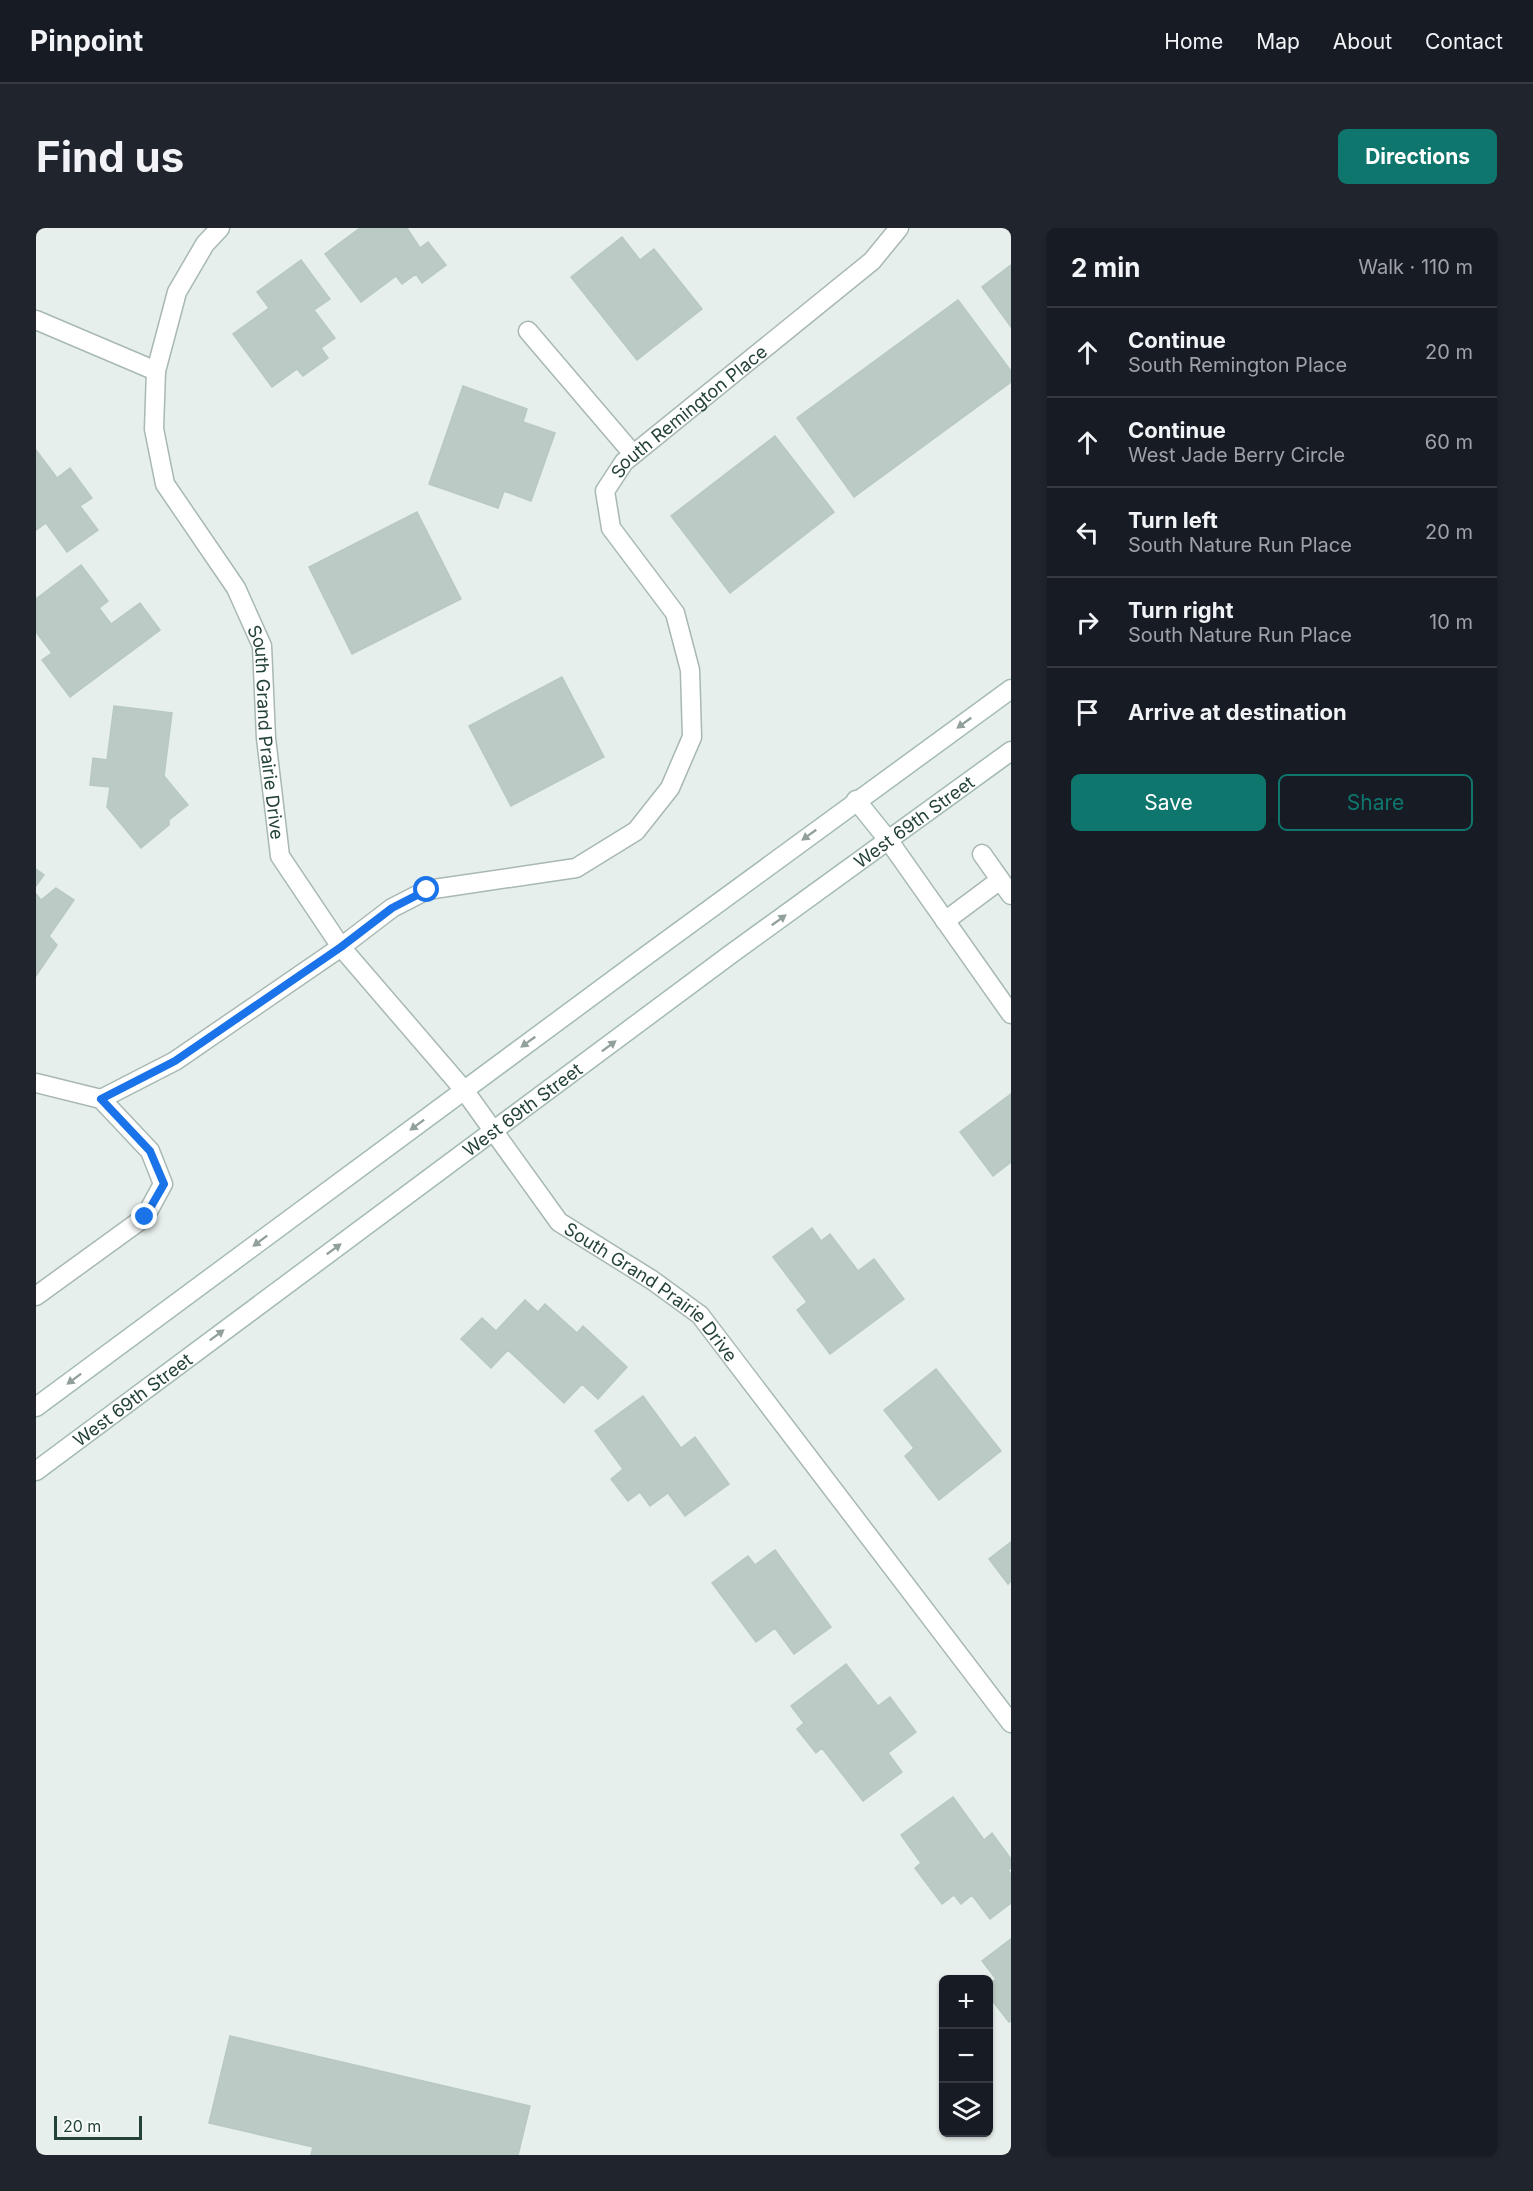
<!DOCTYPE html>
<meta charset="utf-8">
<style>
body{margin:0;font-family:Inter,sans-serif;background:#20242c;color:#f1f3f6}
.controls{position:absolute;right:18px;bottom:18px;display:grid;overflow:hidden;border-radius:9px;box-shadow:0 2px 4px #0004}
.controls button{width:54px;height:54px;display:grid;place-items:center;padding:0;border:0;border-bottom:2px solid #363941;background:#171b24;color:#f1f3f6;font:30px sans-serif}
.scale{position:absolute;left:18px;bottom:15px;width:88px;box-sizing:border-box;padding-left:6px;border:3px solid #24423a;border-top:0;font-size:16px;line-height:21px;white-space:nowrap;color:#24423a;-webkit-text-stroke:4px #f7fbf9;paint-order:stroke}
.stop{position:absolute;width:18px;height:18px;margin:-14px;border:4px solid #1a73e8;border-radius:50%;background:#fff}
.stop.end{background:#1a73e8;border-color:#fff;box-shadow:0 2px 6px #0008}
.list{margin:0;padding:0;list-style:none}
h2{display:flex;justify-content:space-between;align-items:center;height:78px;margin:0;padding:0 24px;font-size:26px}
h2 small{font-size:20px;font-weight:400;color:#9ea1a6}
.list li{display:grid;grid-template-columns:39px 1fr auto;gap:18px;align-items:center;box-sizing:border-box;height:90px;padding:0 24px;border-top:2px solid #363941}
.list b{display:block;font-size:22px;white-space:nowrap}
.list p{margin:0;font-size:20px;white-space:nowrap;color:#9ea1a6}
.list em{font-size:20px;font-style:normal;color:#9ea1a6}
.actions{display:flex;gap:12px;padding:18px 24px}
.actions a{flex:1;padding:14px 0;border:2px solid #0f766e;border-radius:9px;text-align:center;font-size:21px;color:#0f766e}
.actions .main{background:#0f766e;color:#fff}
.icon{flex:none;width:33px;height:33px;fill:none;stroke:currentColor;stroke-width:2;stroke-linecap:round;stroke-linejoin:round}
.map{position:relative;flex:none;width:975px;height:1927px;overflow:hidden;border-radius:9px}
header{display:flex;align-items:center;gap:36px;box-sizing:border-box;height:84px;padding:0 30px;background:#171b24;border-bottom:2px solid #363941}
header strong{font-size:28px}
nav{display:flex;gap:33px;margin-inline-start:auto;font-size:21px}
.intro{display:flex;align-items:center;justify-content:space-between;box-sizing:border-box;height:144px;padding:0 36px}
h1{margin:0;font-size:42px}
.button{padding:15px 27px;border-radius:9px;background:#0f766e;color:#fff;font-size:21px;font-weight:700}
main{display:flex;gap:36px;padding:0 36px}
aside{flex:1;background:#171b24;border-radius:9px;box-shadow:0 2px 4px #0004}
.map>svg:first-child{display:block}
.building{fill:#bbcac4;stroke:#b8c9c2;stroke-width:1.5}
.lines{fill:none;stroke-linecap:round;stroke-linejoin:round}
.service-casing{stroke:#a8b8b2;stroke-width:21}
.minor-casing{stroke:#a8b8b2;stroke-width:21}
.secondary-casing{stroke:#a4bbb3;stroke-width:21}
.service{stroke:#fff;stroke-width:18}
.minor{stroke:#fff;stroke-width:18}
.secondary{stroke:#fff;stroke-width:18}
.oneway{fill:#92a09c}
.route{stroke:#1a73e8;stroke-width:8}
.labels{text-anchor:middle;dominant-baseline:central;stroke-width:5;stroke-linejoin:round;paint-order:stroke}
.street-label{font-size:18px;fill:#24423a;stroke:#f7fbf9}
</style>
<header>
<strong>Pinpoint</strong>
<nav><a>Home</a><a>Map</a><a>About</a><a>Contact</a></nav>
</header>
<div class="intro"><h1>Find us</h1><a class="button">Directions</a></div>
<main>
<div class="map">
<svg width="975" height="1927" viewBox="0 0 975 1927">
<rect width="100%" height="100%" fill="#e6efeb"/>
<!-- building -->
<path class="building" d="M324 0H371L384 20 392 14 410 37 386 55 380 46 366 56 360 48 325 74 289 26Z
M586 9 604 32 618 21 666 81 601 132 535 49Z
M265 32 294 71 278 82 299 110 285 120 292 130 267 148 261 141 236 159 197 106 233 80 221 64Z
M975 37V99L946 59Z
M922 72 975 143V154L818 269 761 190Z
M427 158 491 181 487 194 519 205 495 273 468 263 462 280 393 256Z
M739 208 798 284 694 365 635 288Z
M0 222 21 250 34 240 56 270 44 278 62 302 31 324 10 295 0 302Z
M381 284 425 371 316 426 273 339Z
M45 337 72 373 63 380 75 396 104 375 124 402 34 469 6 432 16 425 0 404V371Z
M526 449 568 529 475 578 433 498Z
M78 478 136 485 128 548 152 577 133 592V597L105 620 71 579 74 559 54 557 57 530 71 532Z
M0 641 8 647 0 658Z
M20 660 38 672 13 708 21 717 0 748V666L5 672Z
M975 866V934L957 948 924 904Z
M776 1000 785 1013 794 1006 822 1043 838 1031 868 1071 794 1126 761 1082 771 1074 737 1029Z
M489 1072 502 1084 509 1076 541 1105 547 1098 591 1139 562 1171 546 1156 528 1175 472 1122 455 1140 425 1111 446 1090 460 1103Z
M900 1141 965 1223 903 1272 869 1228 878 1220 848 1182Z
M607 1168 645 1220 659 1209 693 1256 649 1288 632 1265 614 1278 604 1264 592 1273 575 1251 587 1241 559 1203Z
M975 1314V1353L972 1356 953 1331Z
M739 1322 795 1399 758 1426 739 1400 720 1414 676 1355 712 1328 719 1337Z
M810 1436 842 1478 854 1469 880 1504 852 1525 866 1544 827 1573 786 1520 780 1525 761 1501 768 1495 755 1478Z
M917 1569 948 1612 956 1605 975 1631V1640L972 1642 975 1647V1675L954 1691 936 1667 925 1676 918 1667 906 1676 879 1640 885 1635 865 1607Z
M975 1711V1793L973 1794 952 1767V1757L960 1751 946 1733Z
M194 1808 494 1878 482 1927H275L277 1919 173 1895Z"/>
<g class="lines">
<defs>
<path id="service" d="M492 103 597 226
M946 626 975 667
M909 693 964 652"/>
<g id="minor">
<path id="s1" d="M184 0 169 16 141 64 120 143 118 201 129 256 200 360 226 418 230 510 244 628 305 719 428 862 523 994 616 1052 664 1087 975 1495"/>
<path d="M0 92 120 143"/>
<path d="M853 613 975 786"/>
<path d="M0 855 65 871"/>
<path id="s2" d="M65 871 139 833 305 719 356 680 391 662 540 640 600 603 634 560 656 509 654 442 639 385 575 300 569 263 588 234 836 33 863 0"/>
<path d="M0 1068 109 989 127 956 114 923 65 871"/>
</g>
<g id="secondary">
<path d="M820 572 853 613"/>
<path d="M0 1179 607 730 975 461"/>
<path id="s3" d="M0 1243 695 726 975 523"/>
</g>
</defs>
<!-- service casing -->
<use href="#service" class="service-casing"/>
<!-- minor casing -->
<use href="#minor" class="minor-casing"/>
<!-- secondary casing -->
<use href="#secondary" class="secondary-casing"/>
<!-- service -->
<use href="#service" class="service"/>
<!-- minor -->
<use href="#minor" class="minor"/>
<!-- secondary -->
<use href="#secondary" class="secondary"/>
</g>
<!-- one-way arrows -->
<defs><path id="oneway-solid" d="M-6-.8H1V-3.2L6.5 0L1 3.2V.8H-6Z" transform="scale(1.5)"/></defs>
<g class="oneway">
<use href="#oneway-solid" transform="translate(928 495) rotate(144)"/>
<use href="#oneway-solid" transform="translate(773 607) rotate(144)"/>
<use href="#oneway-solid" transform="translate(743 692) rotate(-36)"/>
<use href="#oneway-solid" transform="translate(492 814) rotate(144)"/>
<use href="#oneway-solid" transform="translate(573 818) rotate(-37)"/>
<use href="#oneway-solid" transform="translate(381 897) rotate(143)"/>
<use href="#oneway-solid" transform="translate(224 1013) rotate(143)"/>
<use href="#oneway-solid" transform="translate(298 1021) rotate(-36)"/>
<use href="#oneway-solid" transform="translate(181 1107) rotate(-37)"/>
<use href="#oneway-solid" transform="translate(38 1151) rotate(143)"/>
</g>
<g class="lines">
<!-- route -->
<path class="route" d="M109 989 128 956 114 923 65 871 139 833 305 719 356 680 391 662"/>
</g>
<g class="labels">
<!-- street labels -->
<g class="street-label">
<text stroke="none"><textPath href="#s2" startOffset="1106">South Remington Place</textPath></text>
<text stroke="none"><textPath href="#s1" startOffset="549">South Grand Prairie Drive</textPath></text>
<text stroke="none"><textPath href="#s3" startOffset="1092">West 69th Street</textPath></text>
<text stroke="none"><textPath href="#s3" startOffset="606">West 69th Street</textPath></text>
<text stroke="none"><textPath href="#s1" startOffset="1251">South Grand Prairie Drive</textPath></text>
<text stroke="none"><textPath href="#s3" startOffset="120">West 69th Street</textPath></text>
</g>
</g>
</svg>
<div class="controls">
<button>+</button>
<button>−</button>
<button><svg class="icon" aria-label="layers" viewBox="0 0 24 24"><path d="M12 4l9 5-9 5-9-5zM3 14l9 5 9-5"/></svg></button>
</div>
<div class="scale">20 m</div>
<div class="stop" style="left:391px;top:662px"></div>
<div class="stop end" style="left:109px;top:989px"></div>
</div>
<aside>
<h2>2 min<small>Walk · 110 m</small></h2>
<ul class="list">
<li><svg class="icon" aria-label="ahead" viewBox="0 0 24 24"><path d="M12 20V5M6 11l6-6 6 6"/></svg><div><b>Continue</b><p>South Remington Place</p></div><em>20 m</em></li>
<li><svg class="icon" aria-label="ahead" viewBox="0 0 24 24"><path d="M12 20V5M6 11l6-6 6 6"/></svg><div><b>Continue</b><p>West Jade Berry Circle</p></div><em>60 m</em></li>
<li><svg class="icon" aria-label="left" viewBox="0 0 24 24"><path d="M17 20v-9H6M10 6l-5 5 5 5"/></svg><div><b>Turn left</b><p>South Nature Run Place</p></div><em>20 m</em></li>
<li><svg class="icon" aria-label="right" viewBox="0 0 24 24"><path d="M7 20v-9h11M14 6l5 5-5 5"/></svg><div><b>Turn right</b><p>South Nature Run Place</p></div><em>10 m</em></li>
<li><svg class="icon" aria-label="arrive" viewBox="0 0 24 24"><path d="M6 21V4h12l-3 4 3 4H6"/></svg><div><b>Arrive at destination</b></div></li>
</ul>
<div class="actions"><a class="main">Save</a><a>Share</a></div>
</aside>
</main>
